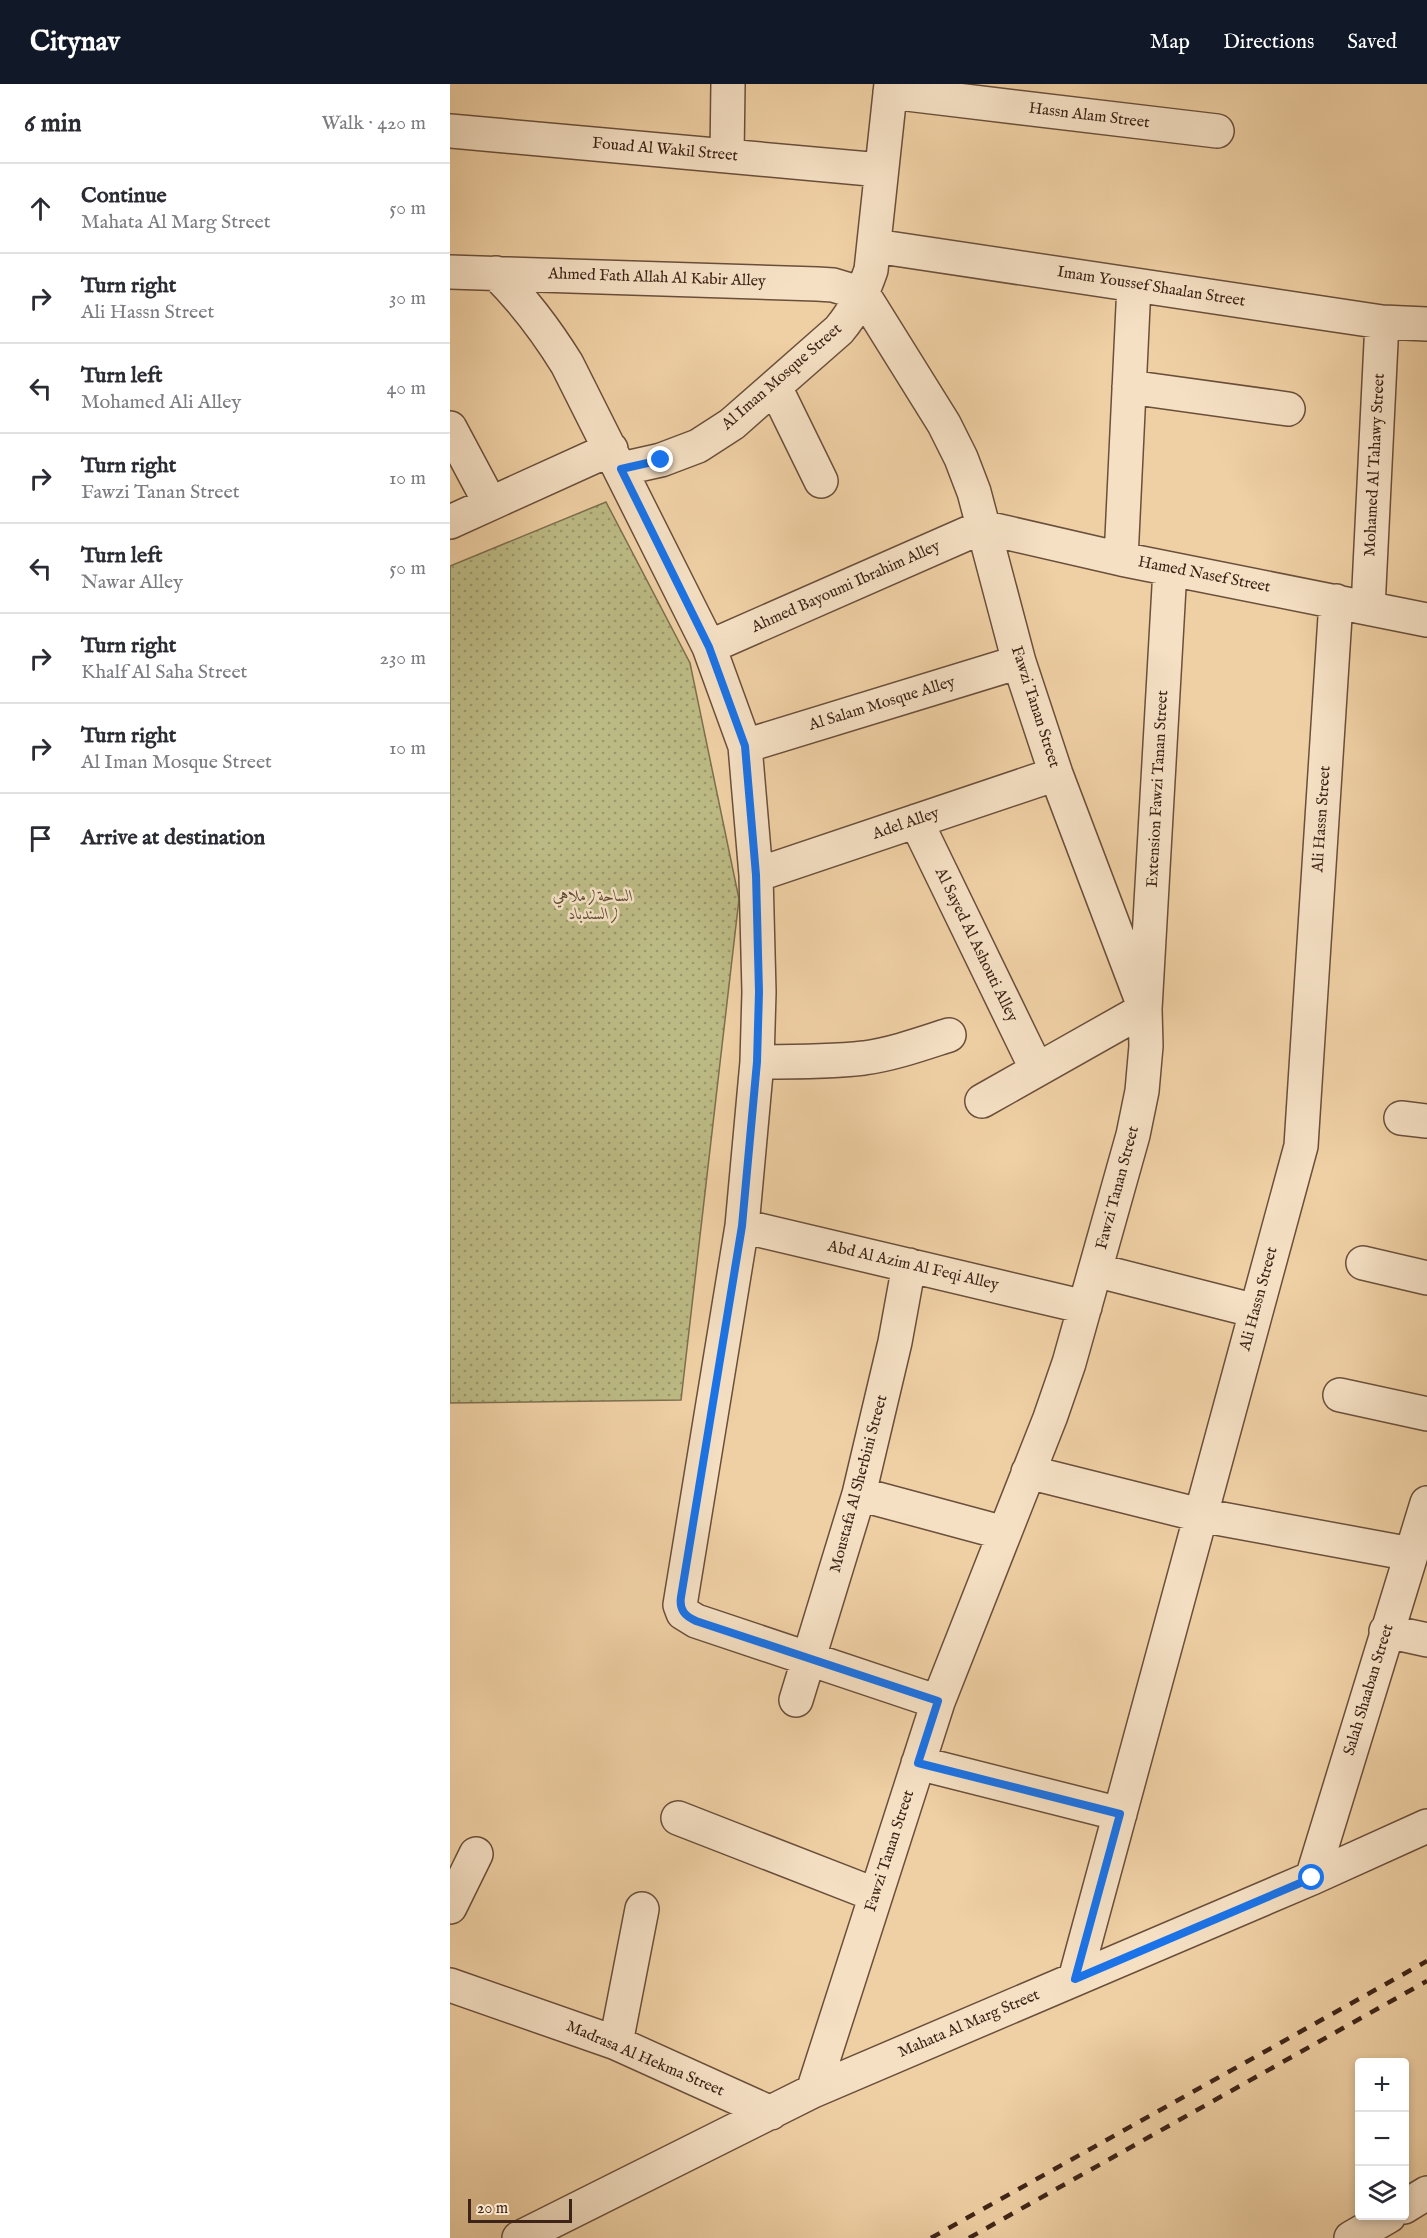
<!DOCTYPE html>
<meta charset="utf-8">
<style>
body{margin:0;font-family:"IM FELL English",Amiri,serif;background:#f2f2f3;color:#2b2b33}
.controls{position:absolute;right:18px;bottom:18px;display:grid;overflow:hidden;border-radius:6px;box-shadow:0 3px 9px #0003}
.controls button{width:54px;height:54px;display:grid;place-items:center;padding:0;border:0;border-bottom:2px solid #e1e1e2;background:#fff;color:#2b2b33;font:30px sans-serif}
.scale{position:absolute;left:18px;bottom:15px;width:104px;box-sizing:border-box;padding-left:6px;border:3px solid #3e2418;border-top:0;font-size:16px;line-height:21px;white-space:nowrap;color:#3e2418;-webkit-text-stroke:4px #f5e0c4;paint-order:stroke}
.stop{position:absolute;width:18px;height:18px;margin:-14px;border:4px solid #1a73e8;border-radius:50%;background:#fff}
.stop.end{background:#1a73e8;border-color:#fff;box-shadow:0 2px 6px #0008}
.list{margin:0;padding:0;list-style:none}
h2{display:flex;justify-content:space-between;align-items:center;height:78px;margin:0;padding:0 24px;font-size:26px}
h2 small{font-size:20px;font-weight:400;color:#7c7c81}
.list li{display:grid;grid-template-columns:39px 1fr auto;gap:18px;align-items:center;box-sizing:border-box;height:90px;padding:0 24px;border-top:2px solid #e1e1e2}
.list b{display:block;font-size:22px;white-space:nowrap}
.list p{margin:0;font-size:20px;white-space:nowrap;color:#7c7c81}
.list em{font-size:20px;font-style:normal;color:#7c7c81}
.icon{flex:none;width:33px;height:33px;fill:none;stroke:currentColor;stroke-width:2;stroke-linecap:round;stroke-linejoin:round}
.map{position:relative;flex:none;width:977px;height:2154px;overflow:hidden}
header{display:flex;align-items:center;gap:36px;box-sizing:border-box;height:84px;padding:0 30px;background:#111827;color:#fff}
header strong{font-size:28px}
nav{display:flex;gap:33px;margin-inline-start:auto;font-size:21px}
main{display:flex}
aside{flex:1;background:#fff}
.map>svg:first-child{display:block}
.park{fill:url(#park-dots);stroke:#7d6f4e;stroke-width:1.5}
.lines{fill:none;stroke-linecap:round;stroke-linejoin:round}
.minor-casing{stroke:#6a4f3b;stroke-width:36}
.minor{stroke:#f5e0c4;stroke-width:33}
.rail{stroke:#3e2418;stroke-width:4.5;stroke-dasharray:10 10;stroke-linecap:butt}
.route{stroke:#1a73e8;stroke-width:8}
.labels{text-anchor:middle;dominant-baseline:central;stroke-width:5;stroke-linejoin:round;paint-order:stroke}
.street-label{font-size:16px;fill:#3e2418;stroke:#f5e0c4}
.park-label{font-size:16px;font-style:italic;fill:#5e4a33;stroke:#f5e0c4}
</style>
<header>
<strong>Citynav</strong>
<nav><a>Map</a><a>Directions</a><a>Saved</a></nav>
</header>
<main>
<aside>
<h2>6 min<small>Walk · 420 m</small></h2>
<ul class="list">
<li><svg class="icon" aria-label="ahead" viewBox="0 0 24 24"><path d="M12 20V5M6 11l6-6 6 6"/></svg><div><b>Continue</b><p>Mahata Al Marg Street</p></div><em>50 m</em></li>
<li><svg class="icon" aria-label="right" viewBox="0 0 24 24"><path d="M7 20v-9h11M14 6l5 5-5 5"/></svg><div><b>Turn right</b><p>Ali Hassn Street</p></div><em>30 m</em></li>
<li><svg class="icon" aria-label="left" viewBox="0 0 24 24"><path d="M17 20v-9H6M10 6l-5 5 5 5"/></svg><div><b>Turn left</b><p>Mohamed Ali Alley</p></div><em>40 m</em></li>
<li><svg class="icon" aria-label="right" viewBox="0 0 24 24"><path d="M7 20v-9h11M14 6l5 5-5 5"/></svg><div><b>Turn right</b><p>Fawzi Tanan Street</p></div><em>10 m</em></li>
<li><svg class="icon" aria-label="left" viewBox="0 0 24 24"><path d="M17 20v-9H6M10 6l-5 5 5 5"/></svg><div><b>Turn left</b><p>Nawar Alley</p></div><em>50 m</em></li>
<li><svg class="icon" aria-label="right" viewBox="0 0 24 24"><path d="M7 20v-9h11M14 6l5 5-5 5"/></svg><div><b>Turn right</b><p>Khalf Al Saha Street</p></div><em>230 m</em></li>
<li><svg class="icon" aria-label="right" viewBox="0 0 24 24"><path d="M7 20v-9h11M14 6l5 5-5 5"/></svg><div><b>Turn right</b><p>Al Iman Mosque Street</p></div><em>10 m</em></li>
<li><svg class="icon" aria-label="arrive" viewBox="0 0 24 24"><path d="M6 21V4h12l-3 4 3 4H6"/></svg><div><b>Arrive at destination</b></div></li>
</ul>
</aside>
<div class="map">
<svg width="977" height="2154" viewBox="0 0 977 2154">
<defs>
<pattern id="park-dots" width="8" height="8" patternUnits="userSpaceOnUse" patternTransform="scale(1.5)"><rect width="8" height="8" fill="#bcba84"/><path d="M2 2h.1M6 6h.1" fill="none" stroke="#9a976b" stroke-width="1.8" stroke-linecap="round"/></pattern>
</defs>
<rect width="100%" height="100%" fill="#efd0a4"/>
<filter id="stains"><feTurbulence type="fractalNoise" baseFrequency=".00333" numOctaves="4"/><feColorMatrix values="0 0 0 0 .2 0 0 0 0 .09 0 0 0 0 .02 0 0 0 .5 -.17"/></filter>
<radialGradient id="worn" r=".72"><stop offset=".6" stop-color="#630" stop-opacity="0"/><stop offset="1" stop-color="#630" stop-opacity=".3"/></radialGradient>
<!-- park -->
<path class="park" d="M156 418 240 579 289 815 231 1316 0 1319V482Z"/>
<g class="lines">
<defs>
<path id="minor" d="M440 8 767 47
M0 47 431 86
M277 72 278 0
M425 162 932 238 977 240
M0 188 367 200 383 201 413 210
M46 189C74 217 96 246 117 280L259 563 295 662 306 791 309 908 307 978 292 1142 230 1521 233 1529 246 1537 488 1618
M325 303 371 397
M679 303 838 325
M0 344 40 419
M171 385 211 376 248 362 282 340 389 246C405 227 413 209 421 186L441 0
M0 438 161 365
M671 475 684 201
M918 524 932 238
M259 563 532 443 671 475 977 536
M295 662 569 578
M466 737 587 986
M306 791 606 690
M307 978C343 978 378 978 414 974 443 970 471 960 499 951
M532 1017 695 925 720 485
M951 1034 977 1037
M292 1142 635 1223
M913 1179 977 1194
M645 1186 806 1227
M890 1311 977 1330
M578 1388 750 1431 961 1470
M409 1410 554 1449
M936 1547 977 1556
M346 1616 409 1410 445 1258 459 1181
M468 1679 670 1730
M228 1734 426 1811
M862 1794 977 1419
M0 1823 26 1770
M625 1895 851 1062 886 517
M0 1901 166 1959 321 2029
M166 1959 192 1825
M363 2007 488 1618 600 1334 619 1279 683 1051 692 1007 696 962 695 925 606 690 569 578 524 408 511 374 494 340 413 210
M954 2123 977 2109
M69 2154 363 2007 862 1794 977 1742
M901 2154 939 2132"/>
</defs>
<!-- minor casing -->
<use href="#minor" class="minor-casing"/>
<!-- minor -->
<use href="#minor" class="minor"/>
<!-- rail -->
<path class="rail" d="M481 2154 977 1877
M519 2154 977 1897"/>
</g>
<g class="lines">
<!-- route -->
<path class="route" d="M211 376 171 385 259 563 295 662 306 791 309 908 307 978 292 1142 231 1513C229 1526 235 1532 246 1537L488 1617 468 1679 670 1730 625 1895 862 1794"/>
</g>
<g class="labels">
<!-- street labels -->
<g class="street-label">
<text transform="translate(639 32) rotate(7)">Hassn Alam Street</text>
<text transform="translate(215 66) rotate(5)">Fouad Al Wakil Street</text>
<text transform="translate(207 194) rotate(2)">Ahmed Fath Allah Al Kabir Alley</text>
<text transform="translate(701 203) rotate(9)">Imam Youssef Shaalan Street</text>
<text transform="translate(332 293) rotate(-41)">Al Iman Mosque Street</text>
<text transform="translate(925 381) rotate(-87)">Mohamed Al Tahawy Street</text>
<text transform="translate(754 491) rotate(11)">Hamed Nasef Street</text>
<text transform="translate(396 503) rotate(-24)">Ahmed Bayoumi Ibrahim Alley</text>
<text transform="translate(432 620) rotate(-17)">Al Salam Mosque Alley</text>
<text transform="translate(585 623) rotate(72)">Fawzi Tanan Street</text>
<text transform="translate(708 705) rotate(-87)">Extension Fawzi Tanan Street</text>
<text transform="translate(872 735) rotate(-86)">Ali Hassn Street</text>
<text transform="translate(456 740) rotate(-19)">Adel Alley</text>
<text transform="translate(526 861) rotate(64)">Al Sayed Al Ashouti Alley</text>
<text transform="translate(668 1104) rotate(-75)">Fawzi Tanan Street</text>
<text transform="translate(463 1182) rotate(13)">Abd Al Azim Al Feqi Alley</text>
<text transform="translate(809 1215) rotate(-75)">Ali Hassn Street</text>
<text transform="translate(409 1400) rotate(-75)">Moustafa Al Sherbini Street</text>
<text transform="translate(919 1606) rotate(-73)">Salah Shaaban Street</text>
<text transform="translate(440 1767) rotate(-72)">Fawzi Tanan Street</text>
<text transform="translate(519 1940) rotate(-23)">Mahata Al Marg Street</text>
<text transform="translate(195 1975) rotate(23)">Madrasa Al Hekma Street</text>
</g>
<!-- park labels -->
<g class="park-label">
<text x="143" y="813">الساحة ( ملاهي<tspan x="143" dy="18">السندباد )</tspan></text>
</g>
</g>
<rect width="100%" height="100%" filter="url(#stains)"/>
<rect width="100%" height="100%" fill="url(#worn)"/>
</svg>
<div class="controls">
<button>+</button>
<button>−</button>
<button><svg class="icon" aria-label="layers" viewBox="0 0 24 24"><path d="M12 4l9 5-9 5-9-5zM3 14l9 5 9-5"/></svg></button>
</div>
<div class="scale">20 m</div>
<div class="stop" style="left:862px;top:1794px"></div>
<div class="stop end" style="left:211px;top:376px"></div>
</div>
</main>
